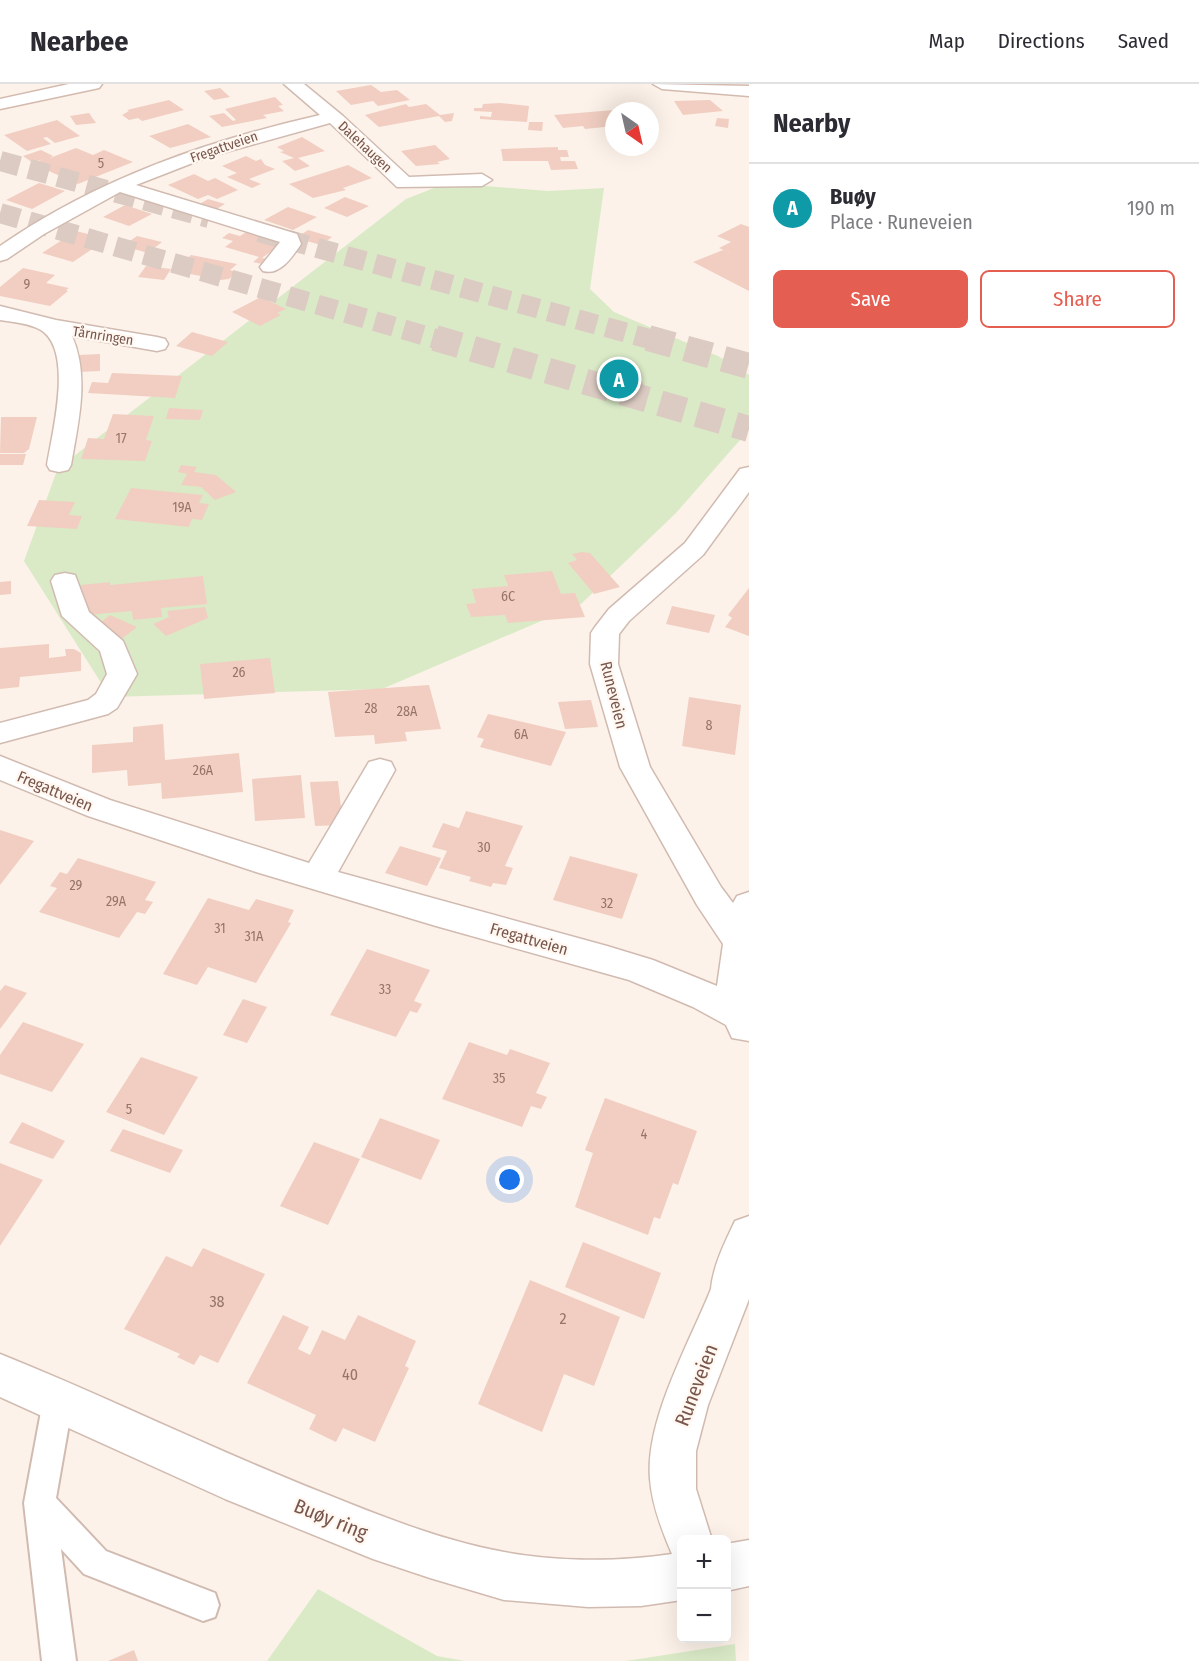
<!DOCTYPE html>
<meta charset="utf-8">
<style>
body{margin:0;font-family:"Fira Sans Condensed",sans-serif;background:#f7f7f7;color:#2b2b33}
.controls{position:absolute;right:18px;bottom:18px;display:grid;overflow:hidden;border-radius:9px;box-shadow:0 6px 24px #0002}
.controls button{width:54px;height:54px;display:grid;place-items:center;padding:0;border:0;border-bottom:2px solid #e1e1e2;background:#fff;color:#2b2b33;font:30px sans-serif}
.compass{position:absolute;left:605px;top:18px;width:54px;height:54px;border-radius:50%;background:#fff;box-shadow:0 6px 24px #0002;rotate:146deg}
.you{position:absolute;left:510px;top:1096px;width:21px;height:21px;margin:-15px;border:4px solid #fff;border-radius:50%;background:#1a73e8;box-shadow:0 0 0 9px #1a73e833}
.badge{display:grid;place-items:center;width:39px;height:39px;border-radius:50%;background:#e45e51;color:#fff;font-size:20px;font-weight:700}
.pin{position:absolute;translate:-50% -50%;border:3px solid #fff;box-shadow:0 2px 6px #0006}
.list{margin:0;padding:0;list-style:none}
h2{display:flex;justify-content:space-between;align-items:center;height:78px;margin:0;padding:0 24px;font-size:26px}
h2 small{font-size:20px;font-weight:400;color:#7c7c81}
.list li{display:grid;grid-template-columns:39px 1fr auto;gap:18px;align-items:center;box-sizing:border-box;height:90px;padding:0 24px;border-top:2px solid #e1e1e2}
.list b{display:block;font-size:22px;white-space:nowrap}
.list p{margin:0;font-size:20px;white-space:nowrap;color:#7c7c81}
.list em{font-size:20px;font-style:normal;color:#7c7c81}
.actions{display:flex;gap:12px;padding:18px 24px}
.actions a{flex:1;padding:14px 0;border:2px solid #e45e51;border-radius:9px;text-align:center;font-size:21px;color:#e45e51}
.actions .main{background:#e45e51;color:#fff}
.map{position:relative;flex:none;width:749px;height:1577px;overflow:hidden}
header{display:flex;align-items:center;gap:36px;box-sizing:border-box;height:84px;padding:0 30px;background:#fff;border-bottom:2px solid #e1e1e2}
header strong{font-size:28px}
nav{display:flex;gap:33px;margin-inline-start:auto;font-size:21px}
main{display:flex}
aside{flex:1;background:#fff}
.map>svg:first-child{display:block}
.green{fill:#daeac7}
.building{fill:#f1cec1}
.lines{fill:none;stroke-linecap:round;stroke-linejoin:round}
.trunk-tunnel-far1{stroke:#dbcbc2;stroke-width:20;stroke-dasharray:20 10;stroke-linecap:butt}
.trunk-tunnel{stroke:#dbcbc2;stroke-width:26;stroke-dasharray:26 13;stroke-linecap:butt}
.service-casing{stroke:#d1bbb1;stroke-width:4}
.minor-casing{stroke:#d1bbb1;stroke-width:3}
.secondary-casing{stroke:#d4baae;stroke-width:3}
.service{fill:#fff;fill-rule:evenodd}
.minor{fill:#fff;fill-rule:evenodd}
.secondary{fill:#fff;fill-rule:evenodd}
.labels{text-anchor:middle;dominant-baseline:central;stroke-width:4.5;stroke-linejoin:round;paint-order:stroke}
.far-street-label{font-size:14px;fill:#77564c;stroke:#fff7f0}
.number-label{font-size:14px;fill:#967469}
.street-label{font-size:16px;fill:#77564c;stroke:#fff7f0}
.near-number-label{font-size:16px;fill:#967469}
.near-street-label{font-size:20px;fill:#77564c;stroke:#fff7f0}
</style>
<header>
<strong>Nearbee</strong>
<nav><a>Map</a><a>Directions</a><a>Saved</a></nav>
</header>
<main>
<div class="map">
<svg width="749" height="1577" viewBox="0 0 749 1577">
<rect width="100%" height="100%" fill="#fcf2e9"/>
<!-- green -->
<path class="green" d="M485 102 548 107 604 104 590 205 614 228 718 272 749 291V334L740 356 676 429 581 520 382 605 110 613 24 477 59 381 65 379 406 115 434 104Z
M318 1505 437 1572 465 1577H267Z
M735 1560 736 1577H625L639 1575Z"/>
<!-- building -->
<path class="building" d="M371 1 381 8 397 6 410 16 378 22 373 17 351 21 336 7Z
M220 4 230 13 214 16 204 7Z
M275 13 283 21 278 22 284 27 263 31 267 34 222 43 209 32 224 29 233 37 236 36 225 25Z
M169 16 184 26 142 37 138 34 129 36 122 31 129 27 127 26Z
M710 16 723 27 683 31 674 17Z
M500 19 529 22 527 38 480 35V32L491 33 492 28 474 27V24H482L483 20Z
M406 20 409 23 426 20 440 31 454 29 452 37 445 38 439 32 379 43 365 31Z
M614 26V42L585 45 583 42 563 44 554 31Z
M89 29 96 39 76 41 70 32Z
M717 34 729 35 728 44 715 42Z
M57 36 80 52 55 59 47 53 43 54 51 60 27 67 4 51Z
M529 38H543L542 47 528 46Z
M188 40 211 53 170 64 149 52Z
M302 53 325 67 298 74 310 82 295 87 282 77 294 74 280 68 284 67 277 63Z
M435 61 450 75 437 78 440 80 416 82 401 67Z
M558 63V66H567L569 73H560L561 77H575L578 85 551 86 548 77H503L501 65Z
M76 64 93 71 104 66 133 78 78 100 33 80 43 75 33 79 23 72 41 66 53 72 50 74Z
M246 72 256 77 261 75 265 81 275 85 249 95 261 100 252 104 227 93 237 89 222 82Z
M348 81 372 94 343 104 346 106 313 114 289 100Z
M194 90 208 97 215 94 238 106 217 115 208 111 198 115 168 101Z
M39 99 65 107 32 125 6 116Z
M345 113 369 122 347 133 324 124Z
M208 115 225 120 215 126 198 121Z
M125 121 152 130 129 142 103 133Z
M288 123 317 133 293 146 264 136Z
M741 140 749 143V207L693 178 723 166 730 169 719 164 731 158 717 152Z
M308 146 332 153 321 161 296 154Z
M76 147 107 155 73 178 42 169Z
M248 147 278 155 274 158 281 160 262 174 268 175 262 180 253 178 259 173 225 163 233 157 222 154 229 149 240 152Z
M137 152 162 158 148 169 123 162Z
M191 171 237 180 230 186 237 188 229 195 221 196 175 187Z
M146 182 171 185 164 196 138 193Z
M23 184 55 191 46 199 69 204 66 206 68 207 50 222 0 212V203Z
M261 213 286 225 277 229 281 231 260 242 232 228Z
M192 248 228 258 212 272 176 262Z
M100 270V287L78 288 79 271Z
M112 289 182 292 175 314 88 309 92 298 108 299Z
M629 296 641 297 646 303 640 307 628 305 624 301Z
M169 324 203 326 200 336 166 335Z
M113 330 154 332 146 356 152 357 145 377 81 375 88 354 104 355Z
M1 333H37L29 365 24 369H0Z
M0 370H26L23 381H0Z
M181 381 197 383 194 388 216 391 236 408 215 416 201 403 181 401 187 390 178 388Z
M131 404 203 411 199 419 209 420 202 436 192 435 189 443 115 435Z
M39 416 75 418 69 431 82 432 77 445 27 442Z
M582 468 590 469 620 503 594 510 568 479 577 476 572 470Z
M552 487 561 510 575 509 585 533 508 539 505 531 471 533 466 520 476 519 472 505 508 502 504 491Z
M203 492 207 520 161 524 162 533 133 536 132 527 87 531 86 518 82 519 81 501 110 498V501Z
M11 497V510L0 511V498Z
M749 504V552L725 543 732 534 728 531Z
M672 522 715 531 709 549 666 540Z
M205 523 208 534 166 552 153 540 169 533 167 527Z
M110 531 137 543 123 554 96 542Z
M49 560V574L66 572 65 565H74L81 569V587L20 593 19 603 0 605V564Z
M270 574 275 609 204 615 200 580Z
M429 601 441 645 405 648 407 657 375 660 374 651 335 653 328 608Z
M689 613 741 621 735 671 682 662Z
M591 616 598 643 565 645 558 618Z
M488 630 566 648 551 682 480 663 484 655 477 653Z
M163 640 165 676 239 669 243 708 162 715 161 699 128 702 127 686 92 689V661L133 658V643Z
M301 691 305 734 255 737 252 695Z
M338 697 343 741 315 742 310 698Z
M466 727 523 742 505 782 513 784 506 801 493 799 491 803 469 797 471 793 439 784 447 767 432 763 443 739 459 744Z
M0 746 34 757 0 801Z
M400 762 441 774 427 802 385 789Z
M570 772 638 790 622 835 553 816Z
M78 774 156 798 145 816 153 818 145 830 137 828 119 854 39 828 57 804 50 802 60 788 67 790Z
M208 814 249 826 256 815 294 826 288 838 291 839 256 899 208 883 197 901 163 890Z
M367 865 430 886 414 917 422 920 417 929 410 927 396 953 330 931Z
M5 901 27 909 0 945V907Z
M243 915 267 923 247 959 223 951Z
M23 938 84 960 52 1008 0 990V971Z
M469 958 507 971 510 965 550 979 536 1009 547 1013 541 1025 531 1022 522 1043 442 1015Z
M141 973 198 993 164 1051 106 1028Z
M605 1014 697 1047 678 1101 673 1099 660 1135 654 1133 648 1151 575 1123 593 1069 585 1066Z
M380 1034 440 1056 421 1096 361 1073Z
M22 1038 65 1057 53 1075 9 1059Z
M123 1045 183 1066 170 1089 110 1067Z
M314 1058 360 1075 328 1141 280 1122Z
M0 1079 43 1096 0 1162Z
M583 1158 661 1189 644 1235 565 1203Z
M203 1164 265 1190 218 1279 200 1271 194 1281 177 1273 180 1270 124 1245 166 1172 192 1183Z
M530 1196 620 1233 594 1302 564 1290 542 1348 478 1320Z
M283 1231 309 1243 298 1265 310 1271 322 1246 345 1256 358 1231 416 1257 405 1282 409 1284 375 1358 343 1344 336 1358 309 1345 316 1331 247 1299Z
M134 1566 138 1577H108Z"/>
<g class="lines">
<!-- trunk-tunnel-far1 -->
<path class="trunk-tunnel-far1" d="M0 77 209 134
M0 129 440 256
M259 148 653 256"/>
<!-- trunk-tunnel -->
<path class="trunk-tunnel" d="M435 254 749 345
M648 254 749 282"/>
<defs>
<path id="service" d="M58 1302 69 1307 73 1317 56 1414 106 1467 215 1509 219 1521 215 1533 203 1537 84 1490 61 1465 76 1577H42L24 1419 43 1317 47 1307Z"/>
<path id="minor" d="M284 0H304L343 32 409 93 482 90 492 96 482 102 397 103 330 39 208 73 136 101 297 150 301 160C292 173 280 192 263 187L260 183 280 158 120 108 44 150 7 175 0 177V162C97 95 206 57 320 31Z
M0 222 56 236 157 253 165 255 168 260 165 265 157 267 72 252C90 293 78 339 71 381L68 386 59 388 50 386 47 381C52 349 74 267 41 246 29 239 13 238 0 236Z
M749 383V408L703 471 629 537 619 550 618 580 650 683 721 803 733 819 737 812 749 808V957L732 954 726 941 693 923 629 896 436 842 256 788 88 732 0 696V672L110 716 309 779 369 678 380 675 391 678 395 686 338 788 607 862 653 876 717 902 723 860 697 821 620 683 590 580 591 549 595 543 609 525 685 459 740 385Z
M65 489 75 491 89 528 123 557 137 590 117 624 108 630 0 659V639L88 616 96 610 107 590 100 567 62 532 51 497 55 491Z
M749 1132V1215L708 1321 696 1367V1405L712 1456H682V1516L641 1522 588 1523 504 1516 430 1494 373 1475 225 1415 0 1313V1270C110 1314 216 1367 326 1410 383 1433 443 1457 504 1468 556 1478 619 1478 672 1470 662 1447 652 1421 650 1395 645 1336 689 1260 711 1205 713 1182 725 1158 735 1137Z
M749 1456V1502L726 1507V1460Z"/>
<path id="secondary" d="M69 0H102L99 4 0 25V15Z
M653 0 749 2V12L662 5Z"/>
</defs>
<!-- service casing -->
<use href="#service" class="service-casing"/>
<!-- minor casing -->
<use href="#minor" class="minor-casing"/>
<!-- secondary casing -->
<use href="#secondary" class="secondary-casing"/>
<!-- service -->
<use href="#service" class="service"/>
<!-- minor -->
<use href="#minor" class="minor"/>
<!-- secondary -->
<use href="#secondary" class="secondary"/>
</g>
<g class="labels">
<!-- far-street labels -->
<g class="far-street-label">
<text transform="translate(224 63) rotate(-19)">Fregattveien</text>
<text transform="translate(365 63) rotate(43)">Dalehaugen</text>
<text transform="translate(103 252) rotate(9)">Tårnringen</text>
</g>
<!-- number labels -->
<g class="number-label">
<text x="101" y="79">5</text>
<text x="27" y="200">9</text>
<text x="121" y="354">17</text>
<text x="182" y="423">19A</text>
<text x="508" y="512">6C</text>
<text x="239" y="588">26</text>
<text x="371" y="624">28</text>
<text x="407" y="627">28A</text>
<text x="709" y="641">8</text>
<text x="521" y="650">6A</text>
<text x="203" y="686">26A</text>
<text x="484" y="763">30</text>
<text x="76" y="801">29</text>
<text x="116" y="817">29A</text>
<text x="607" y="819">32</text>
<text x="220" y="844">31</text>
<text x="254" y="852">31A</text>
<text x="385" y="905">33</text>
<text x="499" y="994">35</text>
<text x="129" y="1025">5</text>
<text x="644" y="1050">4</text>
</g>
<!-- street labels -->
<g class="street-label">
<text transform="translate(614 611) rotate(76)">Runeveien</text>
<text transform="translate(55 707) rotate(23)">Fregattveien</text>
<text transform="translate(529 855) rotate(16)">Fregattveien</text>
</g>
<!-- near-number labels -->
<g class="near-number-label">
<text x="217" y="1217">38</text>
<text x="563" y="1234">2</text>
<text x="350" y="1290">40</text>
</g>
<!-- near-street labels -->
<g class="near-street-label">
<text transform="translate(696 1301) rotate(-69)">Runeveien</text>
<text transform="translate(331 1435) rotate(22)">Buøy ring</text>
</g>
</g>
</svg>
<div class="controls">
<button>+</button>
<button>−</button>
</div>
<svg class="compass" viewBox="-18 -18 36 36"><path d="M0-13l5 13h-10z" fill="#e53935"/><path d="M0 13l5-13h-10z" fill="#7c7c81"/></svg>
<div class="you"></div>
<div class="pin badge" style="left:619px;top:295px;background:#0f9aa8">A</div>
</div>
<aside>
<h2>Nearby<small></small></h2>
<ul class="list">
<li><span class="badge" style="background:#0f9aa8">A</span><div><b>Buøy</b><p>Place · Runeveien</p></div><em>190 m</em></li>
</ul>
<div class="actions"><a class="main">Save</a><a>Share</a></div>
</aside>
</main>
